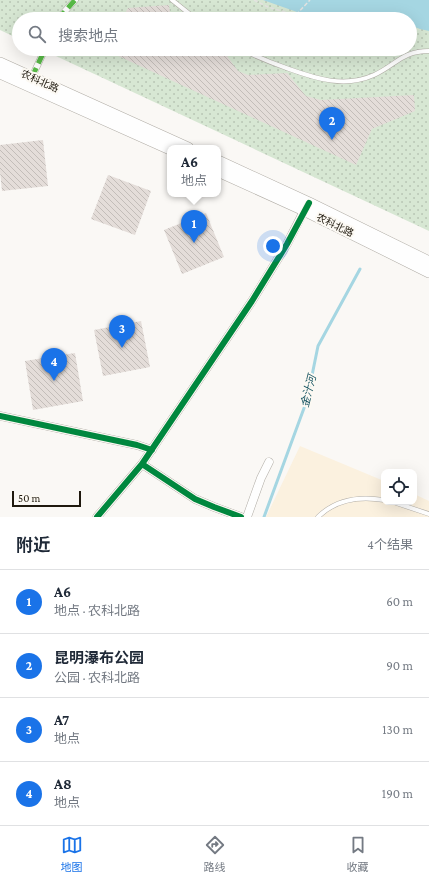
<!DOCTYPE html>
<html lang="zh">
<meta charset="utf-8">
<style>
body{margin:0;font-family:"Crimson Pro","Noto Sans SC",serif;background:#f2f2f3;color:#1f2937}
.controls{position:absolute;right:12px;bottom:12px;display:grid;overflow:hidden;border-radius:8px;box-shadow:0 4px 16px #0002}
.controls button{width:36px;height:36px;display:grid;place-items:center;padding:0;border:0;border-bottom:1px solid #e0e1e3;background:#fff;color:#1f2937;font:20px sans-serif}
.scale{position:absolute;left:12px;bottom:10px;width:69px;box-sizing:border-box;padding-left:4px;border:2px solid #1f190e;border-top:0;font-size:11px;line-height:14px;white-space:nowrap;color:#1f190e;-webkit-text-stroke:3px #fcf9f3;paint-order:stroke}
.you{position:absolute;left:273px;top:246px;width:14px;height:14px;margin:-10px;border:3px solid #fff;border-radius:50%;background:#1a73e8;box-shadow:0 0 0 6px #1a73e833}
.badge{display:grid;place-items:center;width:26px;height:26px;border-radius:50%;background:#1a73e8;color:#fff;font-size:13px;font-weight:700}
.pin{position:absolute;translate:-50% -33px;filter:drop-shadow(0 1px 2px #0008)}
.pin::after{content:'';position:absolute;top:21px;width:14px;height:12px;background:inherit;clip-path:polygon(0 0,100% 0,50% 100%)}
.popup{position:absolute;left:167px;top:145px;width:54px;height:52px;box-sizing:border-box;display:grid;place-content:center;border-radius:8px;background:#fff;filter:drop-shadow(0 1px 3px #0005);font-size:13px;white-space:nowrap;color:#747a83}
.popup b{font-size:15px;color:#1f2937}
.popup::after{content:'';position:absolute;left:50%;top:100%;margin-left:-8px;border:8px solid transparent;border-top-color:#fff}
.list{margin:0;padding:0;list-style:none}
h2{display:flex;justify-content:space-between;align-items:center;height:52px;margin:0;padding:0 16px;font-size:17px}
h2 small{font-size:13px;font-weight:400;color:#747a83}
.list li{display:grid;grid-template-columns:26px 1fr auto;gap:12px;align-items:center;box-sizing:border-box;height:64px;padding:0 16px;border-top:1px solid #e0e1e3}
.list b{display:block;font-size:15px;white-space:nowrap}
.list p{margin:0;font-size:13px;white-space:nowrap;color:#747a83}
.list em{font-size:13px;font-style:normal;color:#747a83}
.icon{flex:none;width:22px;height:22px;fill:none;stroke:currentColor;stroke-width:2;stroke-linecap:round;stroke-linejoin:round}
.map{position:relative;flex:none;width:429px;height:517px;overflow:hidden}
.search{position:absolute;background:#fff;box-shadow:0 4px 16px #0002;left:12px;right:12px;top:12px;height:44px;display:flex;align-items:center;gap:10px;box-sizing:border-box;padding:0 14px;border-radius:22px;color:#747a83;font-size:15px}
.sheet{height:308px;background:#fff}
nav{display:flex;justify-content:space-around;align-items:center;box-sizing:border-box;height:56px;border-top:1px solid #e0e1e3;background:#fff;font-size:11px;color:#747a83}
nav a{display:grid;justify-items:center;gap:2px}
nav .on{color:#1a73e8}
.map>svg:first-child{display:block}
.built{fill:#fbf1df}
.park{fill:url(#park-dots)}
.water{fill:#a5d6e2}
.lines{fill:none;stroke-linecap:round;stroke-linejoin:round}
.stream{stroke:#a5d6e2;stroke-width:3}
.building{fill:url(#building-back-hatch)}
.service-casing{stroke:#b0aca5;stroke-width:5}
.pedestrian-casing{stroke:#b0aca5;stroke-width:7}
.minor-casing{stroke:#b0aca5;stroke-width:9}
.secondary-casing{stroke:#b0aca5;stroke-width:12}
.path{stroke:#e4e3e1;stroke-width:1.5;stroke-dasharray:4 2;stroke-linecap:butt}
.service{stroke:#fefefe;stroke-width:4}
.pedestrian{stroke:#fefefe;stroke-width:6}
.minor{stroke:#fefefe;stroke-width:8}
.secondary{stroke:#fefefe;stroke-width:11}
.quiet{stroke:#58b947;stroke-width:5;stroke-dasharray:10 5;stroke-linecap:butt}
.cycleway-casing{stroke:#fcf9f3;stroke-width:8}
.cycleway{stroke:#00873e;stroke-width:6}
.labels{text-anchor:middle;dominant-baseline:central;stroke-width:4;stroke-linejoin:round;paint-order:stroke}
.street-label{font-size:10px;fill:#1f190e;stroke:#fcf9f3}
.water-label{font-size:11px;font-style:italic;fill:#1b5764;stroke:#fcf9f3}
</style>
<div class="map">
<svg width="429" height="517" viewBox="0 0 429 517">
<defs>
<pattern id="park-dots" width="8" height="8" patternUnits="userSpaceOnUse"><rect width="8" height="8" fill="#d7e7d3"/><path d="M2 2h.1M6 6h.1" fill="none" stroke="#b8c6b4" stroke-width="1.8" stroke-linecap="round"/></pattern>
<pattern id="building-back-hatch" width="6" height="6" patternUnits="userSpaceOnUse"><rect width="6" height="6" fill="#e4ddd9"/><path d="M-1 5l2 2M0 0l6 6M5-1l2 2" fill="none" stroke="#c3bdb9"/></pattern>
</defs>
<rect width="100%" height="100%" fill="#faf8f5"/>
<!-- built -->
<path class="built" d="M300 446 384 481V502H414V494L429 501V517H266Z"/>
<!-- park -->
<path class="park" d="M0 0H429V231L41 49H410V19H19V39L0 30Z"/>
<!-- water -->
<path class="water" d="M263 0H429V31L420 29 410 25V19H302L297 12Z"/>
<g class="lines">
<!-- stream -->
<path class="stream" d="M264 517 307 400 318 346 360 269"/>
</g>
<!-- building -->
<path class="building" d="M169 5 171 19H122L128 8Z
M89 12 106 19H86Z
M103 49H222L238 71 248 75 287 73 306 96 321 100 414 95 415 111 372 129 356 165Z
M43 140 48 186 2 191 0 172V145Z
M108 175 151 191 135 235 91 219Z
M206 213 224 257 182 274 164 230Z
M141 321 150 367 103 376 94 330Z
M75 353 83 401 33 410 25 361Z"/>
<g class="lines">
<defs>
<path id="service" d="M172 0 196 19
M241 49C257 57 272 63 289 69 317 79 345 88 374 75 396 65 402 51 429 51
M393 502 429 514
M318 517C336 499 360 496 384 500"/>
<path id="pedestrian" d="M58 19 75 0
M32 77 45 49"/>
<path id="minor" d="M0 416 137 445 152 450
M142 464 195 499 214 507 241 517
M97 517 142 464 252 301 287 244 306 207
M247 517 261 478 269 462"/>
<path id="secondary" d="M0 63 188 148
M0 73 170 149
M218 161 309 203 429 262
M218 171 304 210 429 272"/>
</defs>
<!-- service casing -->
<use href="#service" class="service-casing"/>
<!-- pedestrian casing -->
<use href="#pedestrian" class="pedestrian-casing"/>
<!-- minor casing -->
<use href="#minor" class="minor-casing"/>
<!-- secondary casing -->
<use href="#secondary" class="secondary-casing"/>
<!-- path -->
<path class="path" d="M254 0 268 7 295 15 299 19
M292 19 310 0"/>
<!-- service -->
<use href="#service" class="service"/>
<!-- pedestrian -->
<use href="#pedestrian" class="pedestrian"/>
<!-- minor -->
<use href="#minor" class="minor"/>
<!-- secondary -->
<use href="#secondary" class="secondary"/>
<!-- quiet -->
<path class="quiet" d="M58 19 75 0
M32 77 45 49"/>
<defs>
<path id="cycleway" d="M0 416 137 445 152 450
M142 464 195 499 214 507 241 517
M97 517 142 464 252 301 287 244 309 203"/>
</defs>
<!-- cycleway casing -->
<use href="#cycleway" class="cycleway-casing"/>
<!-- cycleway -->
<use href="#cycleway" class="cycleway"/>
</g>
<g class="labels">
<!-- street labels -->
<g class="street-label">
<text transform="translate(40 81) rotate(24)">农科北路</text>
<text transform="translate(335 225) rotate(26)">农科北路</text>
</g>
<!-- water labels -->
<g class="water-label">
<text transform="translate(308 391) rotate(-76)">金汁河</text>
</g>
</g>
</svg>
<div class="controls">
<button><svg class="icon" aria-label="locate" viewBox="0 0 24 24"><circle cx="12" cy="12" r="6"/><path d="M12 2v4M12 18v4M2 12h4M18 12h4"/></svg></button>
</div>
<div class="scale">50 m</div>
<div class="you"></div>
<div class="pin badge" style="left:194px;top:243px">1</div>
<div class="popup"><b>A6</b>地点</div>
<div class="pin badge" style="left:332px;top:140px">2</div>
<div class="pin badge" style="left:122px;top:348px">3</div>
<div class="pin badge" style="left:54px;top:381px">4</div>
<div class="search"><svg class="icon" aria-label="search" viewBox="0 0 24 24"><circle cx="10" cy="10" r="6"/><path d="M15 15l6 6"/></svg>搜索地点</div>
</div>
<section class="sheet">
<h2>附近<small>4个结果</small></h2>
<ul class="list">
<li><span class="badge">1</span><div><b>A6</b><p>地点 · 农科北路</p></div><em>60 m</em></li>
<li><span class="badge">2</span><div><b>昆明瀑布公园</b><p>公园 · 农科北路</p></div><em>90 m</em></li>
<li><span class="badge">3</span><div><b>A7</b><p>地点</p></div><em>130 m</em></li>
<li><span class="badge">4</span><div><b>A8</b><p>地点</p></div><em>190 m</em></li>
</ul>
</section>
<nav>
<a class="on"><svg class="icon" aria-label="map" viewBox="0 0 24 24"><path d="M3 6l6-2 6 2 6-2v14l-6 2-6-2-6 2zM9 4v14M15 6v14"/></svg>地图</a>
<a><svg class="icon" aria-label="directions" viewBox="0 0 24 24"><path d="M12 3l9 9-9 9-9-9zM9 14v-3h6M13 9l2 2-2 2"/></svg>路线</a>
<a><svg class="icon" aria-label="saved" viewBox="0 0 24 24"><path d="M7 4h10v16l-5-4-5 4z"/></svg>收藏</a>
</nav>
